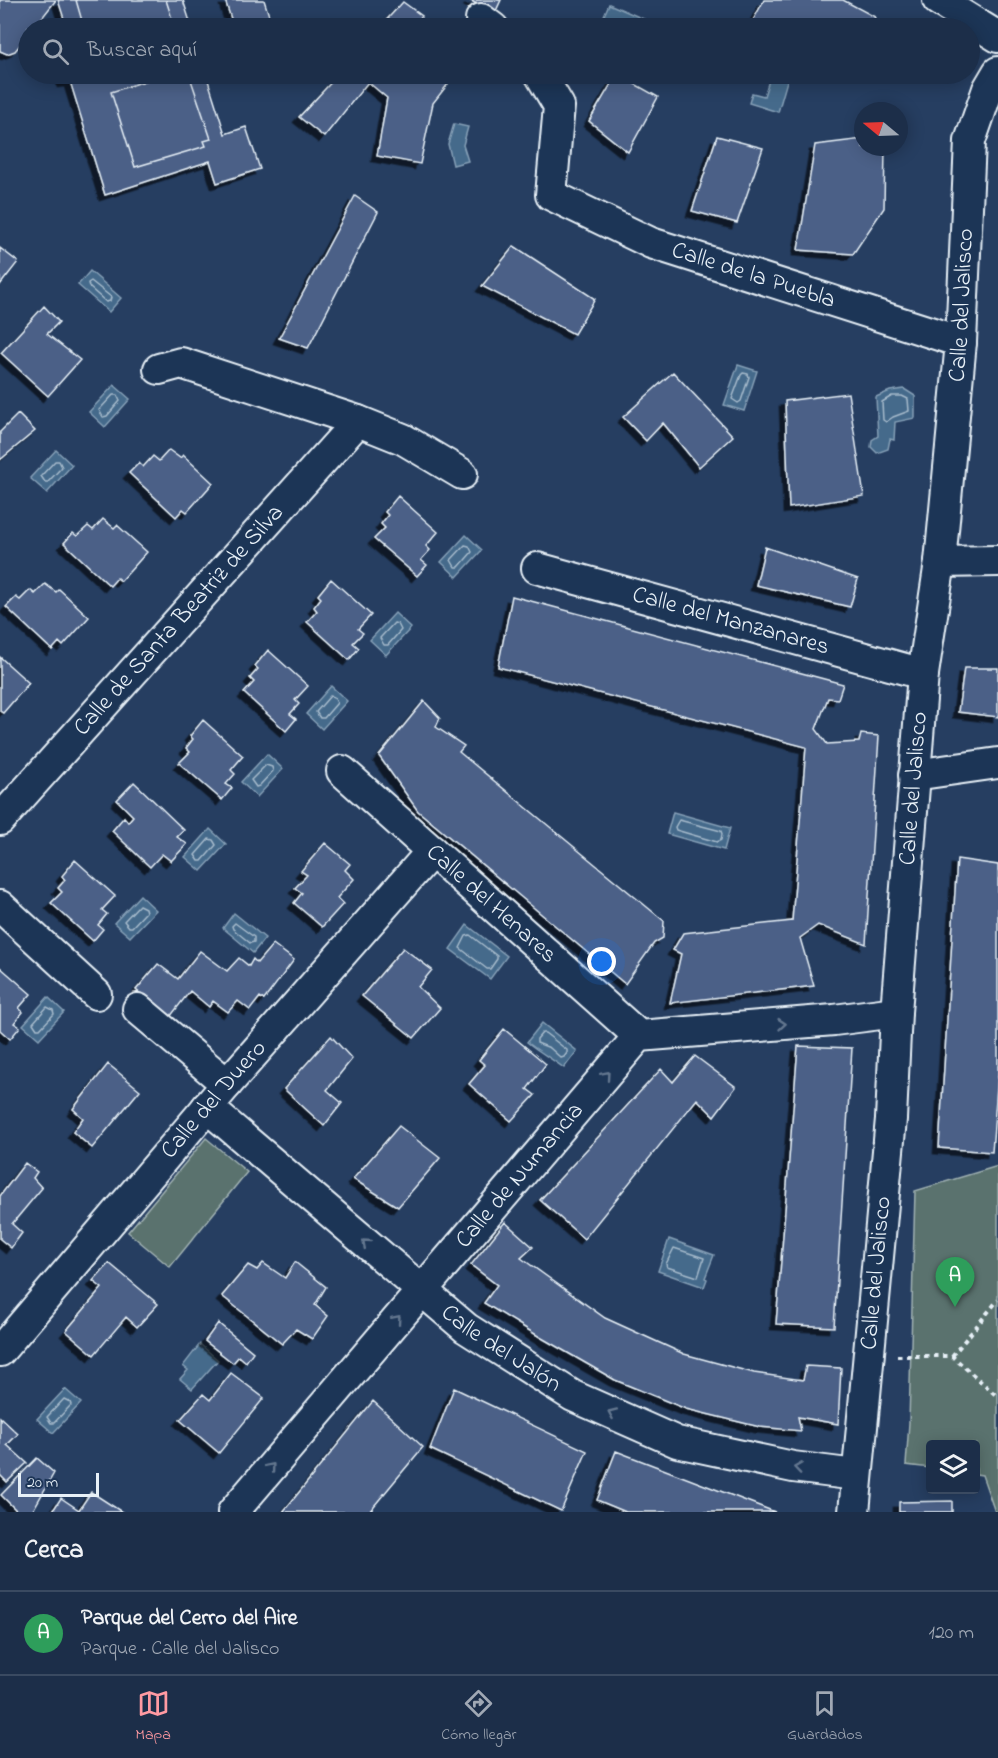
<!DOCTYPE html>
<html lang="es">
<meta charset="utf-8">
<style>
body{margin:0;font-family:"Indie Flower",sans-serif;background:#293a53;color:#f1f3f6}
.controls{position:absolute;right:18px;bottom:18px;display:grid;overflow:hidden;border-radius:6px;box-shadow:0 3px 15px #0003}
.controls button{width:54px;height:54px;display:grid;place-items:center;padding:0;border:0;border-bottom:2px solid #3a4a61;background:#1c2e49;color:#f1f3f6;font:30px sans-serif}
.compass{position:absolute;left:854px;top:102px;width:54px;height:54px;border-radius:50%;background:#1c2e49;box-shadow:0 3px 15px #0003;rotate:289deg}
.scale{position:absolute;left:18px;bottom:15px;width:81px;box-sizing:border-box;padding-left:6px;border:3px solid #e8f1f8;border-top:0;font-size:16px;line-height:21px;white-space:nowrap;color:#e8f1f8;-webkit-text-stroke:4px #1d3557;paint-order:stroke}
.you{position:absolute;left:602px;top:962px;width:21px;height:21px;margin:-15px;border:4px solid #fff;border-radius:50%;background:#1a73e8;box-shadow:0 0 0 9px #1a73e833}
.badge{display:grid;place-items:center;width:39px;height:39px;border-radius:50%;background:#ff9aa2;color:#fff;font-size:20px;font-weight:700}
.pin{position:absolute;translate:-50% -50px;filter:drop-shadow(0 2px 3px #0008)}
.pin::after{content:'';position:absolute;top:32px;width:21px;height:18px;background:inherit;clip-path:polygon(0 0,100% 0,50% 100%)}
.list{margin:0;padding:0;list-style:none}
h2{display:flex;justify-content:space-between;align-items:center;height:78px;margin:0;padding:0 24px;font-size:26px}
h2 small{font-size:20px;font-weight:400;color:#a0a8b4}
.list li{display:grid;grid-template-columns:39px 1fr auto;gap:18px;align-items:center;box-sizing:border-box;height:84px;padding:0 24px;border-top:2px solid #3a4a61}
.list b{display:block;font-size:22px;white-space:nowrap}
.list p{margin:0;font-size:20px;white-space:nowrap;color:#a0a8b4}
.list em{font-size:20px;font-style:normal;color:#a0a8b4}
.icon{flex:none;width:33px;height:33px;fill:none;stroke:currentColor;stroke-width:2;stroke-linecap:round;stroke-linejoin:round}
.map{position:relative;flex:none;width:998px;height:1512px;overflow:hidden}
.search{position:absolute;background:#1c2e49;box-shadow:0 3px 15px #0003;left:18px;right:18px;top:18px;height:66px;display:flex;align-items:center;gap:15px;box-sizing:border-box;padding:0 21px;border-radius:33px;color:#a0a8b4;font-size:22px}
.sheet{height:162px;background:#1c2e49}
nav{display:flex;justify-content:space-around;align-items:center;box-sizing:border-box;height:84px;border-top:2px solid #3a4a61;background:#1c2e49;font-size:16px;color:#a0a8b4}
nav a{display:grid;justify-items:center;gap:3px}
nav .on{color:#ff9aa2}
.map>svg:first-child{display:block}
.green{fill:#5a726e;stroke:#a1b2b3;stroke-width:1.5}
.water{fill:#456a8b;stroke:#86a0b7;stroke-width:1.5}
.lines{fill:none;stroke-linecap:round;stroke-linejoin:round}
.shore{stroke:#a7bbcc;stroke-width:1.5}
.building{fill:#4b6087;stroke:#e8f1f8;stroke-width:1.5;filter:url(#shadow)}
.minor-casing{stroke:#e8f1f8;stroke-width:34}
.path{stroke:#e8f1f8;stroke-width:4;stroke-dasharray:4.5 4.5;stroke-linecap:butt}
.minor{stroke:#1d3557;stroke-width:30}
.oneway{stroke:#64778f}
.labels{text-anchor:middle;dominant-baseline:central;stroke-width:6;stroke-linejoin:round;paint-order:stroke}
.street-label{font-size:24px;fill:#e8f1f8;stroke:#1d3557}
</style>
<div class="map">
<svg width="998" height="1512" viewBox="0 0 998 1512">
<defs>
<filter id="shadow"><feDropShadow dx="-5.5" dy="5.5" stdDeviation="0" flood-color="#0009"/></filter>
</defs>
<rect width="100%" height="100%" fill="#263e61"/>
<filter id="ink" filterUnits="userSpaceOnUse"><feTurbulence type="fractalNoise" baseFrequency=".0167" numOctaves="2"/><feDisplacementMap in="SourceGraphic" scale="12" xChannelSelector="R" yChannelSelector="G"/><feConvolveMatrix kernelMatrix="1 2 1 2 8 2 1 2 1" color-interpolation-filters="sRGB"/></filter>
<g filter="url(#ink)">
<!-- green -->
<path class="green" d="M206 1138 247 1172 170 1267 128 1232Z
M998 1166V1512H995L982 1475 976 1474V1444H930V1468L906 1465 909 1423 915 1191Z"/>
<!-- water -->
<path class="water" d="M609 4 648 21 645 28 599 27Z
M771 74H789L778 112 749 103 752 93 764 96Z
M454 124 468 127 463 145 468 161 453 165 448 144Z
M90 271 121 298 109 312 78 285Z
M738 365 757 371 744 411 724 405Z
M114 385 130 399 105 427 89 412Z
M904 389 915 396V418L895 422 894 440 890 439 888 449 877 453 871 447 872 440 878 436 876 397 890 391Z
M56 450 72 465 47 493 30 478Z
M466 535 482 550 457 577 441 562Z
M395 613 411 628 386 655 370 640Z
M331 686 347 701 322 729 306 714Z
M267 754 283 769 257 797 241 782Z
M673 812 730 828 724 850 667 834Z
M210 829 226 844 201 871 185 857Z
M140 895 156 910 130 937 114 923Z
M234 913 265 938 253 953 223 928Z
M467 925 507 956 490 979 450 949Z
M48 997 64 1012 39 1039 23 1025Z
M542 1023 577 1051 564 1068C551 1058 539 1052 527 1042Z
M669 1239 714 1255 705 1278 707 1279 704 1287 658 1271Z
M200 1344 218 1360 192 1389 180 1379 188 1370 183 1366Z
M65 1389 81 1403 53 1433 37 1419Z"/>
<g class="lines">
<!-- shore -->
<path class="shore" d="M91 281 111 297 110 301 106 302 89 287 88 283Z
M743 373 748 374 749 377 741 401 738 403 732 399 741 375Z
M113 395H117L120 401 107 416 103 417 99 410Z
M892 396H902L908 399 909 411 893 417 886 422 883 420 882 402Z
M55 461H59L62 467 48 482H45L41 476Z
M465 545 469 546 472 552 459 567H455L451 560Z
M394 623 398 624 401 630 388 645H384L380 638Z
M330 696 334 697 337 703 324 718H320L316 712Z
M266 765 272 767 273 771 259 786 256 787 251 780Z
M679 820 721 831 722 834 721 840 717 842 676 830 675 827Z
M209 839 213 840 216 845 202 861H199L195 855Z
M139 905 145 908 146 912 132 927H129L124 921Z
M235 923 254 937V942L250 943 233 929 232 926Z
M470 935 497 956V959L490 969H487L460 948 466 936Z
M47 1007 53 1010 54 1014 40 1029H37L33 1023Z
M542 1033H545L567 1050V1053L564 1057 561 1058 550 1048 537 1043V1039Z
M674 1248 704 1258 698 1277 667 1267 666 1264Z
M64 1399 70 1402 71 1405 54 1423H51L47 1417Z"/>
</g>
<!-- building -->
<path class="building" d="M0 0H56L34 28H28V35L15 51 7 54 0 51Z
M0 0H56L34 28H28V35L15 51 7 54 0 51Z
M58 0H76L84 28H67Z
M58 0H183L192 28H67Z
M166 0H183L192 28H175Z
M225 0H264L273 28H234Z
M225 0H264L273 28H234Z
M469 0H501L495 13Z
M764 0H843L875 17 869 28H749Z
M403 2 422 16 413 28H379Z
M59 74H167L111 92 135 167 206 146 204 141 211 139 189 74H206L225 134 246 127 260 169 217 183 210 161 105 195 70 81 63 82Z
M59 74H206L225 134 246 127 260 169 217 183 210 161 105 195 70 81 63 82Z
M339 74H417L421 76 423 74H439L448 84 433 103 420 164 377 156 387 98 368 82 324 137 299 117Z
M617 74 658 97 628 152 589 121Z
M717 136 763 148 737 223 692 211Z
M863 139V147H885L884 208 853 254 798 250 815 145Z
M355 196 378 212 308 348 279 338Z
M514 246 595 299 574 334 482 286Z
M0 248 18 262 0 285Z
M44 306 59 322 47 334 80 360 48 396 1 353Z
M673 372 733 436 699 467 663 423 646 441 623 417Z
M848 393 864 496 789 508 785 401Z
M18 414 35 431 0 460V432Z
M169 450 180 458 183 455 213 483 187 512 183 509 176 517 129 473 139 463 143 467 153 456 159 461Z
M398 496 438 532 426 546 430 550 421 560 427 565 417 576 374 539 385 528 381 524 388 515 385 512Z
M103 519 114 528 117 525 147 552 121 581 117 578 110 586 64 543 73 533 77 536 88 526 93 530Z
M765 547 858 579 850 607 756 585Z
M331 579 371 615 358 629 363 633 353 643 359 648 349 660 307 622 317 611 314 607 321 598 318 595Z
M45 584 56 592 59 589 89 617 63 646 59 642 52 650 6 607 16 597 20 600 30 590 35 594Z
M512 596 843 684 838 699 828 698 816 729 827 744 859 742 861 734 879 736 866 944 818 925 800 938 814 986 670 1003 681 954 673 950 683 933 792 921 806 747 498 667Z
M268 650 308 686 295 700 299 704 290 714 296 719 286 731 244 693 254 682 250 678 258 669 255 666Z
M0 657 29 683 3 713 0 711Z
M964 668H998V717L958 712Z
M424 701 440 718 436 727 464 746 459 752 664 921 663 938 654 943 625 984 418 811 379 756Z
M203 720 243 756 231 770 235 774 226 784 232 788 222 800 179 763 190 752 186 748 193 739 190 736Z
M134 782 184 830 177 837 187 844 171 861 162 854 150 867 112 831 124 817 128 822 133 816 117 800Z
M325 843 350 864 345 870 354 879 337 898 343 904 322 927 294 903 302 893 295 888 307 875 301 871Z
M957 859 998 865V1072L992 1152 939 1148Z
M75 860 115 896 102 910 107 914 98 925 103 929 93 941 51 903 62 892 58 888 65 880 62 876Z
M273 944 294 960 264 1000 260 997 250 1010 238 1001 228 1012 213 1001 209 1007 190 991 170 1017 136 990 158 964 178 979 200 951 227 971 239 958 249 966 253 959 257 963Z
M403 948 432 970 418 987 440 1008 414 1038 362 996Z
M0 967 31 994 19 1008 23 1012 14 1023 20 1027 10 1039 0 1030Z
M504 1029 546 1064 527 1089 535 1095 511 1121 469 1084 485 1065 479 1060Z
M331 1036 352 1059 327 1090 342 1103 324 1126 284 1089Z
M798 1046 852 1048 834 1327 776 1324Z
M695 1056 736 1087 714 1116 697 1099 584 1239 540 1200 661 1069 673 1082Z
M108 1064 140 1090 92 1148 73 1132 83 1118 73 1109Z
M399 1126 440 1158 398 1207 353 1179Z
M25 1163 37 1172 33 1178 42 1188 12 1224 22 1233 11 1248 0 1239V1196Z
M505 1222 533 1247 521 1258 605 1318 684 1354 754 1373 803 1380 806 1366 841 1368 838 1424 798 1417 801 1431 760 1427 686 1409 615 1380 540 1337 484 1303 497 1285 471 1265Z
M295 1262 326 1287 315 1305 328 1316 312 1339 296 1329 282 1344 222 1296 248 1265 257 1270 263 1263 285 1278Z
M109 1263 158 1304 137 1327 126 1317 94 1355 66 1331 102 1288 93 1281Z
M218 1323 253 1352 246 1362 239 1356 233 1363 205 1341Z
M231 1373 264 1398 219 1453 180 1420 203 1394 210 1400Z
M454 1388 587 1451 561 1511 430 1449Z
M373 1401 423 1447 369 1512H283Z
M0 1417 18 1434 7 1445 27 1463 7 1482 0 1475Z
M616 1451 775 1512H626L597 1500Z
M37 1458 54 1473 32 1512H18L1 1495Z
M91 1492 122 1512H52L61 1498 79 1510Z
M952 1501V1512H899V1502Z"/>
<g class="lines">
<defs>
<g id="minor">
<path d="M938 0 998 37"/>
<path d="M481 19 493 28"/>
<path id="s1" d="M540 74 559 106 551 195 651 243 961 342"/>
<path d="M159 369 181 363 358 421 403 439 462 474"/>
<path d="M940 562 998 561"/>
<path id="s2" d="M537 568 923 674"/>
<path id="s3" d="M342 771 639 1036"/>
<path d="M914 775 998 763"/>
<path id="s4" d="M0 820 358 421"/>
<path d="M0 906 96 994"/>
<path d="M138 1009 227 1084"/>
<path id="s5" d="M207 1107 466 1328 573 1396 677 1442 793 1467 856 1475"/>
<path id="s6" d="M0 1351 227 1084 432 851"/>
<path id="s7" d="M233 1512 639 1036 834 1020 896 1012"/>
<path id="s8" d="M854 1512 891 1119 896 1012 923 674 940 562 961 342 970 141 988 89 998 72"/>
</g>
</defs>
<!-- minor casing -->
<use href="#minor" class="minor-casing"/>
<!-- path -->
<path class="path" d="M897 1356H952L998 1397
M952 1356 998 1300"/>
<!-- minor -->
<use href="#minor" class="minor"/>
</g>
<!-- one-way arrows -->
<defs><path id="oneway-chevron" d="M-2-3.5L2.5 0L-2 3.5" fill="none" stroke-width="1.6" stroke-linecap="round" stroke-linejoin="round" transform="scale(1.5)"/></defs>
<g class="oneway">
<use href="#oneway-chevron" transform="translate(782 1024) rotate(-5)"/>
<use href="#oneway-chevron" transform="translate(606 1075) rotate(-49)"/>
<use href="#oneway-chevron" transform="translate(366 1243) rotate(-139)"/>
<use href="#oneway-chevron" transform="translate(397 1319) rotate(-49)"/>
<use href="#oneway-chevron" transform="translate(612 1413) rotate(-156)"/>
<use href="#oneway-chevron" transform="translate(271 1467) rotate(-50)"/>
<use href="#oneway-chevron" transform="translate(798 1468) rotate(-172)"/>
</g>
</g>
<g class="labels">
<!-- street labels -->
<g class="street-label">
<text stroke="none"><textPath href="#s1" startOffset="345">Calle de la Puebla</textPath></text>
<text stroke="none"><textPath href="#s8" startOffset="1212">Calle del Jalisco</textPath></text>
<text stroke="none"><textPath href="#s4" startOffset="268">Calle de Santa Beatriz de Silva</textPath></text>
<text stroke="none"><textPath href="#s2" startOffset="201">Calle del Manzanares</textPath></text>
<text stroke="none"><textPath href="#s8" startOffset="726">Calle del Jalisco</textPath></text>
<text stroke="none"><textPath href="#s3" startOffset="200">Calle del Henares</textPath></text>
<text stroke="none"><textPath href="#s6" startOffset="330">Calle del Duero</textPath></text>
<text stroke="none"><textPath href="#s7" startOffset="442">Calle de Numancia</textPath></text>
<text stroke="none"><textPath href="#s8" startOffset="240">Calle del Jalisco</textPath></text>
<text stroke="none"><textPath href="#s5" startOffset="381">Calle del Jalón</textPath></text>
</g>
</g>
</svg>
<div class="controls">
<button><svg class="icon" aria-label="layers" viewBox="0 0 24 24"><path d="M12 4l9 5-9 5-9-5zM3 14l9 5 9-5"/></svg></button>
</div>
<svg class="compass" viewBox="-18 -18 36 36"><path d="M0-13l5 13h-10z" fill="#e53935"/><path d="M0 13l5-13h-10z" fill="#a0a8b4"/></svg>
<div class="scale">20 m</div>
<div class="you"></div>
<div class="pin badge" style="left:955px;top:1307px;background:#2e9e5b">A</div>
<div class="search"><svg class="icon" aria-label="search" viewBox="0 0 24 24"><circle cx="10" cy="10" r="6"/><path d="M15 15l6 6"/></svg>Buscar aquí</div>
</div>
<section class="sheet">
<h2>Cerca<small></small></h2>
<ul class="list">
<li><span class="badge" style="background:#2e9e5b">A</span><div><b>Parque del Cerro del Aire</b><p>Parque · Calle del Jalisco</p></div><em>120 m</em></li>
</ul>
</section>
<nav>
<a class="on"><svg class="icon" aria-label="map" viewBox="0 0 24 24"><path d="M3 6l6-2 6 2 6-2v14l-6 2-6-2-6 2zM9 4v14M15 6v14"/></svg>Mapa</a>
<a><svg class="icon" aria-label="directions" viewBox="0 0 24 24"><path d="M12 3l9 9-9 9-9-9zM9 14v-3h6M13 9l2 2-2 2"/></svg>Cómo llegar</a>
<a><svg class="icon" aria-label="saved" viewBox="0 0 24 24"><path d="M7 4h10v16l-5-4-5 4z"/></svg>Guardados</a>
</nav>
